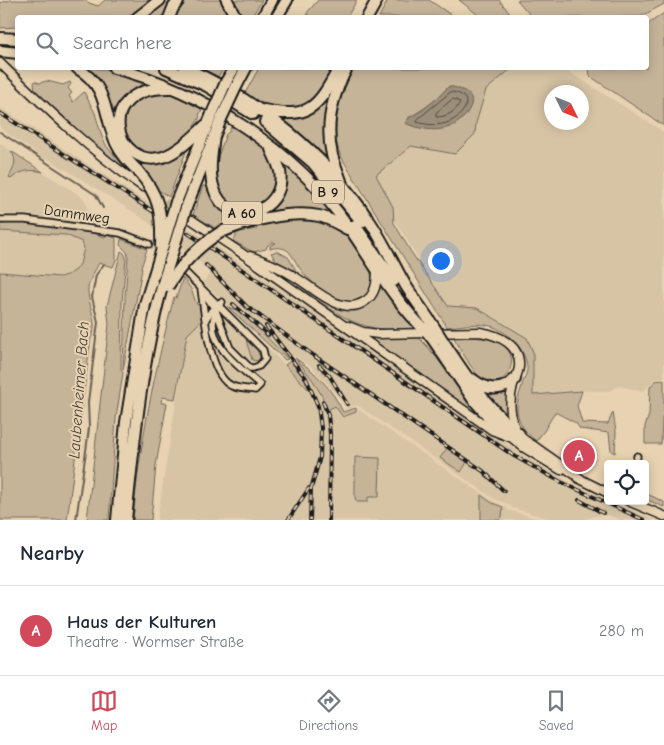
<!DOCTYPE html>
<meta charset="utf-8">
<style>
body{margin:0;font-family:"Comic Neue",sans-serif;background:#f2f2f3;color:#1f2937}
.controls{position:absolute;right:15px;bottom:15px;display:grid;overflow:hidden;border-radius:5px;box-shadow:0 2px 12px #0003}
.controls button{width:45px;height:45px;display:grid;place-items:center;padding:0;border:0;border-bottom:1px solid #e0e1e3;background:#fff;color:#1f2937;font:25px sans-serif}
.compass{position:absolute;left:544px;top:85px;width:45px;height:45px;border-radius:50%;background:#fff;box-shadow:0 2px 12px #0003;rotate:133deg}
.you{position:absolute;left:440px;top:260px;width:18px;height:18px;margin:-12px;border:4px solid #fff;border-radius:50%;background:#1a73e8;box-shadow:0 0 0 8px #1a73e833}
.badge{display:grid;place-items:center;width:32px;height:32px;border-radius:50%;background:#d1495b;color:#fff;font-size:16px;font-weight:700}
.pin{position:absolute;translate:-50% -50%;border:2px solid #fff;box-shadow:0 1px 5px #0006}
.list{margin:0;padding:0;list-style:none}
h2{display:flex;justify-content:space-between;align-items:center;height:65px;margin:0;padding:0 20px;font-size:21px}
h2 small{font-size:16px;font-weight:400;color:#747a83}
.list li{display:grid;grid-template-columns:32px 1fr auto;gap:15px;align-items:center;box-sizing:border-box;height:90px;padding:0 20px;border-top:1px solid #e0e1e3}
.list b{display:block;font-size:19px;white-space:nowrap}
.list p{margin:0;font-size:16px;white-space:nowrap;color:#747a83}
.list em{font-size:16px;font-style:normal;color:#747a83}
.icon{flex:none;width:28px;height:28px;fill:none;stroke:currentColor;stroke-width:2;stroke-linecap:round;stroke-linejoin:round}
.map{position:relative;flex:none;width:664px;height:520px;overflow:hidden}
.search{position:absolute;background:#fff;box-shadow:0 2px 12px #0003;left:15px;right:15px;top:15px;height:55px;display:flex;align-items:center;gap:12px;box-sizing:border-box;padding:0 18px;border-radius:5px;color:#747a83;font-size:19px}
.sheet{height:155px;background:#fff}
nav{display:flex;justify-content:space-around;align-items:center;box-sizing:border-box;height:70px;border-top:1px solid #e0e1e3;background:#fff;font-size:14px;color:#747a83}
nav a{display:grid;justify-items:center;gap:2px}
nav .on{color:#d1495b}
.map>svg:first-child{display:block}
.built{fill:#d7c4a5;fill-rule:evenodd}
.green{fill:#c6b499;stroke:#71685a;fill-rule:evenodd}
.water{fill:#9c8f7a;stroke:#696154}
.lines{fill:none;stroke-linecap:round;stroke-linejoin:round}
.shore{stroke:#4f4a42;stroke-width:1}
.stream{stroke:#696154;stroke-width:2}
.street-tunnel{stroke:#beae93;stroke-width:5.5;stroke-dasharray:5.5 3;stroke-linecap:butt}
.secondary-tunnel{stroke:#beae93;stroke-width:8;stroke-dasharray:8 4;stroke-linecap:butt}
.street-casing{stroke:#1c1c1c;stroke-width:9}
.secondary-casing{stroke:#1c1c1c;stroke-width:11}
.highway-casing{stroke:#1c1c1c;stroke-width:14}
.street{stroke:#e7d2b1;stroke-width:5.5}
.secondary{stroke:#e7d2b1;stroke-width:8}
.highway{stroke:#e7d2b1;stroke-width:10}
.rail-casing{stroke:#1c1c1c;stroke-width:4}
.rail{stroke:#e7d2b1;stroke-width:2;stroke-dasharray:5.5;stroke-linecap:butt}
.highway-bridge-casing{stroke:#1c1c1c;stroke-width:14;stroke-linecap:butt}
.highway-bridge{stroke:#e7d2b1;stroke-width:10}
.labels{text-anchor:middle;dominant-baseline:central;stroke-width:4;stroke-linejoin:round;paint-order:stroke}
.shield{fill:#e7d2b1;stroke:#595349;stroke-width:1}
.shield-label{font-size:14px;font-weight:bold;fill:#1c1c1c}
.street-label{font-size:15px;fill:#1c1c1c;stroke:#e7d2b1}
.water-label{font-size:16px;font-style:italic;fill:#49443d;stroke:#e7d2b1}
</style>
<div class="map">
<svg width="664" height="520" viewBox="0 0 664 520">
<rect width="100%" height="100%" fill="#e7d2b1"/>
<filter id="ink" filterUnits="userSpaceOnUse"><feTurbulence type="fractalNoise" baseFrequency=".02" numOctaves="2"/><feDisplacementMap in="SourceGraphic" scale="10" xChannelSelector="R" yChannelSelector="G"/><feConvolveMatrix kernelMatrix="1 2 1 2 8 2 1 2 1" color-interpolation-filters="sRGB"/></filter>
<g filter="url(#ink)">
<!-- built -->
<path class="built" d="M507 68H563L664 132V380L655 379 643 391 619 386 609 391H582L533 395V352L527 338 479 308 448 306 363 169ZM552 92H582V122H552Z
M0 107 93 168 192 230 353 338 523 455 565 480 608 501 655 520H621L608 515 594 516 583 520 550 519 513 508 507 503 496 500 357 405 347 409 341 399 311 366 292 355 285 360 203 282 210 274 199 261 137 214 47 158 45 159 0 128Z
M0 143 20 158 78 194 85 200 92 223 91 224 65 223 34 216H10L4 213H0Z
M0 231 66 235 76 238 82 242 84 248 80 264 76 270 59 277 0 272Z
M226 308 285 365 293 358 308 367 334 395 343 412 356 408 494 502 506 507 508 510 542 520H157L187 335 202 320Z"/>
<!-- green -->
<path class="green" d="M10 0H85L89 3 98 6 105 0H151L127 17 18 18 17 27 0 28V3Z
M165 0H175L166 17 143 18Z
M184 0H223L233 18H173L181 3Z
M231 0H262L251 18 240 17Z
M318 0H357L347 17H308L307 13Z
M388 0H429L454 17H379Z
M459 0H499L513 17H481Z
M517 0H664V4L640 17 533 18Z
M664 13V126L590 76 589 68H646L647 25Z
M82 68C111 68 130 74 157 84L136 91 117 132 149 161 190 141 169 197 160 191 125 153Z
M201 68H224L217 78Z
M259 68H327L333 73 326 89 299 111 279 110 244 95Z
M353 68H512L486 90 476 123 475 134 455 154 411 146 376 175 393 207 394 223 411 252 448 306 477 308 527 338 533 352V395L582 391 577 406 582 423 608 424 613 412 616 432 615 453 611 451 609 433 580 429 576 423 555 412 544 431 536 441C516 424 513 410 522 386 523 380 528 373 527 367 526 348 505 328 486 325 474 323 460 326 447 327L349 170C345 163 340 156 338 148 331 125 342 88 353 68ZM449 86 434 129 408 118C423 110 438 99 449 86Z
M35 81 39 83 47 81 63 85 70 82 71 84 68 88 72 93 69 96 73 102 84 92 95 113 102 137 107 147 128 171 81 133 35 91 34 83Z
M336 84 332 166 276 116H298Z
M167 91 203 106 199 116 200 117 190 133 173 149 153 155 137 151 124 135 122 118 134 98Z
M232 124 265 148 270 154 277 174 273 195 255 209 230 206 217 191 214 168 226 134 229 132Z
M11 151 43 172C32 169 21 170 11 179L9 177C14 168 18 160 11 151Z
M281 160 318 196 337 217 327 214 217 229 193 215 203 186H205L208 180 224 209 270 208Z
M303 217C316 220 328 221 339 229 355 241 385 277 365 296 361 299 356 301 351 302 338 303 308 281 301 270 297 265 293 255 288 251 284 247 275 247 270 249V246L276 243 273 242 267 246 266 249 253 252 233 241 236 237V232L257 229 254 226Z
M0 224C26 222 61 224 87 230 94 232 98 236 105 237L107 235 116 238V260L113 267 99 263C95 271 89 280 88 289 87 303 100 326 91 338L67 520H0V272L60 277 69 274 76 270 80 264 84 248 82 242 66 235 0 231Z
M121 239 147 249 141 268 142 269 123 370 125 298 128 257 127 252 120 245Z
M121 251 124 253 126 258 122 302 121 369 123 373 116 418 109 520H87L109 324 107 306Z
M277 251 288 257 296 270 294 272 274 262 276 260 271 253Z
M272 268 291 277 335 307 344 310 356 311 370 304 384 284 414 328C361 334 345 319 303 290 293 284 279 276 272 268Z
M183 278 191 289 197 305 199 304 202 320 187 335 175 399 162 397 161 403H167L156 465 151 520H133C139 445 155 370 174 297L176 298Z
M227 306 232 309 234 308 255 325 288 359 285 360Z
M366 336 380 337H418L428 347 483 418 365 338Z
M473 337C479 338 486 338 492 340 532 351 502 402 477 374 468 364 461 349 454 338Z
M246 340 257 350 260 357 258 361 252 360Z
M295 358C316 372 332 389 343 412L356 408V412L343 417 335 406 328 410 322 396 312 379Z
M290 361 307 382 313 394 285 365Z
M664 380V415L662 418 661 444H645V426L649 415 650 387 655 381Z
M510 388 509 421 482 391Z
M447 448 467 462 461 472 440 458Z
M355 457 380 458 379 497H368V502H357L355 498Z
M645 493 664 502V507L645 499Z
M481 495 492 503 503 507 502 517 499 520H481Z"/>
<!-- water -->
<path class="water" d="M449 86C466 90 479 95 467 113 464 118 457 124 452 126 438 133 418 129 405 123 409 116 415 115 421 111 431 103 441 96 449 86Z"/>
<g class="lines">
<!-- shore -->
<path class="shore" d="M451 92C476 94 466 115 449 122 440 126 426 125 417 122L418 119Z
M453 99 460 102C456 112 447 117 436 117V113Z"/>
<!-- stream -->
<path class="stream" d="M0 132 96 195 103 208
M76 520 86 451 89 428 88 402 98 322 92 297 96 275 104 264"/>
<!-- street-tunnel -->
<path class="street-tunnel" d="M149 244 164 254 182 269"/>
<!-- secondary-tunnel -->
<path class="secondary-tunnel" d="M154 195 188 218"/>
<defs>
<path id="street" d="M0 220H25L120 233 149 244
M185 272 263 350 265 359 259 366 253 368H250L230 348 216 311 204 293
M201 289C205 313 208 376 232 386 239 389 248 389 255 390L260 385C243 369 213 350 213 324 213 317 216 311 218 305
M206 319 211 311 222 302
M636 464 637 456"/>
<path id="secondary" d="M0 63C45 107 90 151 143 187
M192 220 240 252 492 430 510 437
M250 256C265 261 279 267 292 275 312 286 340 317 364 302 376 295 377 282 377 269
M348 326 363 332 378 334 480 332C499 335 521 345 519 367 518 374 515 379 513 385 509 399 509 422 519 434 522 439 529 443 534 446 549 457 566 468 581 479
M490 422 495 424 523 447 561 470
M578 478 608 493
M628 501 664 516"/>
<path id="highway" d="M227 0 236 18
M137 18 160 0
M169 18 173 8 179 0
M262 18 272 0
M276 18 287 0
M367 18 377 0
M0 38 18 39
M0 51 18 53
M77 68C109 87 103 113 116 143 121 154 129 162 138 171
M114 68C203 91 294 149 348 226 373 262 395 302 427 332
M166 68 207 86 253 114
M185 68C258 100 324 153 368 219 383 240 393 264 406 286 415 300 425 313 434 327
M226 82 234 68
M236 87 246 68
M170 88C90 87 116 171 163 157 180 151 194 136 206 125
M264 110C311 120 318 106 339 68
M265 122 313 163 362 222
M214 136C212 153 208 172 214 189 227 230 287 214 280 171 278 163 274 156 271 149
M341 181C338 172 334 163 332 155 325 125 333 94 347 68
M176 202 212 114
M186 208 221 119
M355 225 394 281
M221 232C248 221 291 210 319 216 329 218 338 224 347 229
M434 341 473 399 495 424
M443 341C465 375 487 408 519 434
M472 379C486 390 502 393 515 379
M117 520 126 422 145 304 154 275
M126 520C134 440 142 360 163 283"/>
</defs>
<!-- street casing -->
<use href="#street" class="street-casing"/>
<!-- secondary casing -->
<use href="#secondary" class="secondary-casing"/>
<!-- highway casing -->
<use href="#highway" class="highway-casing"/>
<!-- street -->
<use href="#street" class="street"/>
<!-- secondary -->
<use href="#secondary" class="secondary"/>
<!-- highway -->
<use href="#highway" class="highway"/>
<defs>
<path id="rail" d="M0 113 154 212
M188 233 200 241
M209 247 514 456 561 482 644 520
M206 265 247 307 260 316 310 353 483 471 504 491
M233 304 268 335
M266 326 306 378 318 406 321 428 320 457 311 489 310 520
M319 365 329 375 347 404
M323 402 328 415 330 434 329 520
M579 500 603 513
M288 520 309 488"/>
</defs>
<!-- rail casing -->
<use href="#rail" class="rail-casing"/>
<!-- rail -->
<use href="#rail" class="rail"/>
<defs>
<path id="highway-bridge" d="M212 114 226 82
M221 119 236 87
M138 171C160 196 162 214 161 247
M154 275 176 202
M163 283 186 208
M168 286C182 263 198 246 221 232
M434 327 443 341
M427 332 434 341"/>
</defs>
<!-- highway-bridge casing -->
<use href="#highway-bridge" class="highway-bridge-casing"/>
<!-- highway-bridge -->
<use href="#highway-bridge" class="highway-bridge"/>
</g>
</g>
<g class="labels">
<!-- shield labels -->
<g class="shield">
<rect x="312" y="180.5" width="32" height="23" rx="4"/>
<rect x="222" y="201.5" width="40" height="23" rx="4"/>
</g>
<g class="shield-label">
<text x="328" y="192">B 9</text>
<text x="242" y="213">A 60</text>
</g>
<!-- street labels -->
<g class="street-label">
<text transform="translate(77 214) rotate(8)">Dammweg</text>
</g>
<!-- water labels -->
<g class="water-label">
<text transform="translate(79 390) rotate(-86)">Laubenheimer Bach</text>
</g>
</g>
</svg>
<div class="controls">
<button><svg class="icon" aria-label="locate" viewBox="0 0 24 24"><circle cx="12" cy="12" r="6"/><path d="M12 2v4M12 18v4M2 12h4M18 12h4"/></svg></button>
</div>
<svg class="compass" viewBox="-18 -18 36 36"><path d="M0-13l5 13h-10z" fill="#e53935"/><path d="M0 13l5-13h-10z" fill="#747a83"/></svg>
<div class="you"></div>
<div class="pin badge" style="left:579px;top:456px">A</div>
<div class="search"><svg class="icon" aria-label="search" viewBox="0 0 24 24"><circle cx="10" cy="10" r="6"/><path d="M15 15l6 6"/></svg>Search here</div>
</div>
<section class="sheet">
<h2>Nearby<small></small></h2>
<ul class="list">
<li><span class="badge">A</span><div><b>Haus der Kulturen</b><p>Theatre · Wormser Straße</p></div><em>280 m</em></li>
</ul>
</section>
<nav>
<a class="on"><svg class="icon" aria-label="map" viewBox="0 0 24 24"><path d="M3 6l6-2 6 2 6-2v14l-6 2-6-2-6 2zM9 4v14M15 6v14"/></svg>Map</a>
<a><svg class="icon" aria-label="directions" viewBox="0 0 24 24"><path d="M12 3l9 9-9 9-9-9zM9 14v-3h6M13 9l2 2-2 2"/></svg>Directions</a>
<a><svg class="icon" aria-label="saved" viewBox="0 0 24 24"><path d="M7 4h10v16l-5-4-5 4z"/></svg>Saved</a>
</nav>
